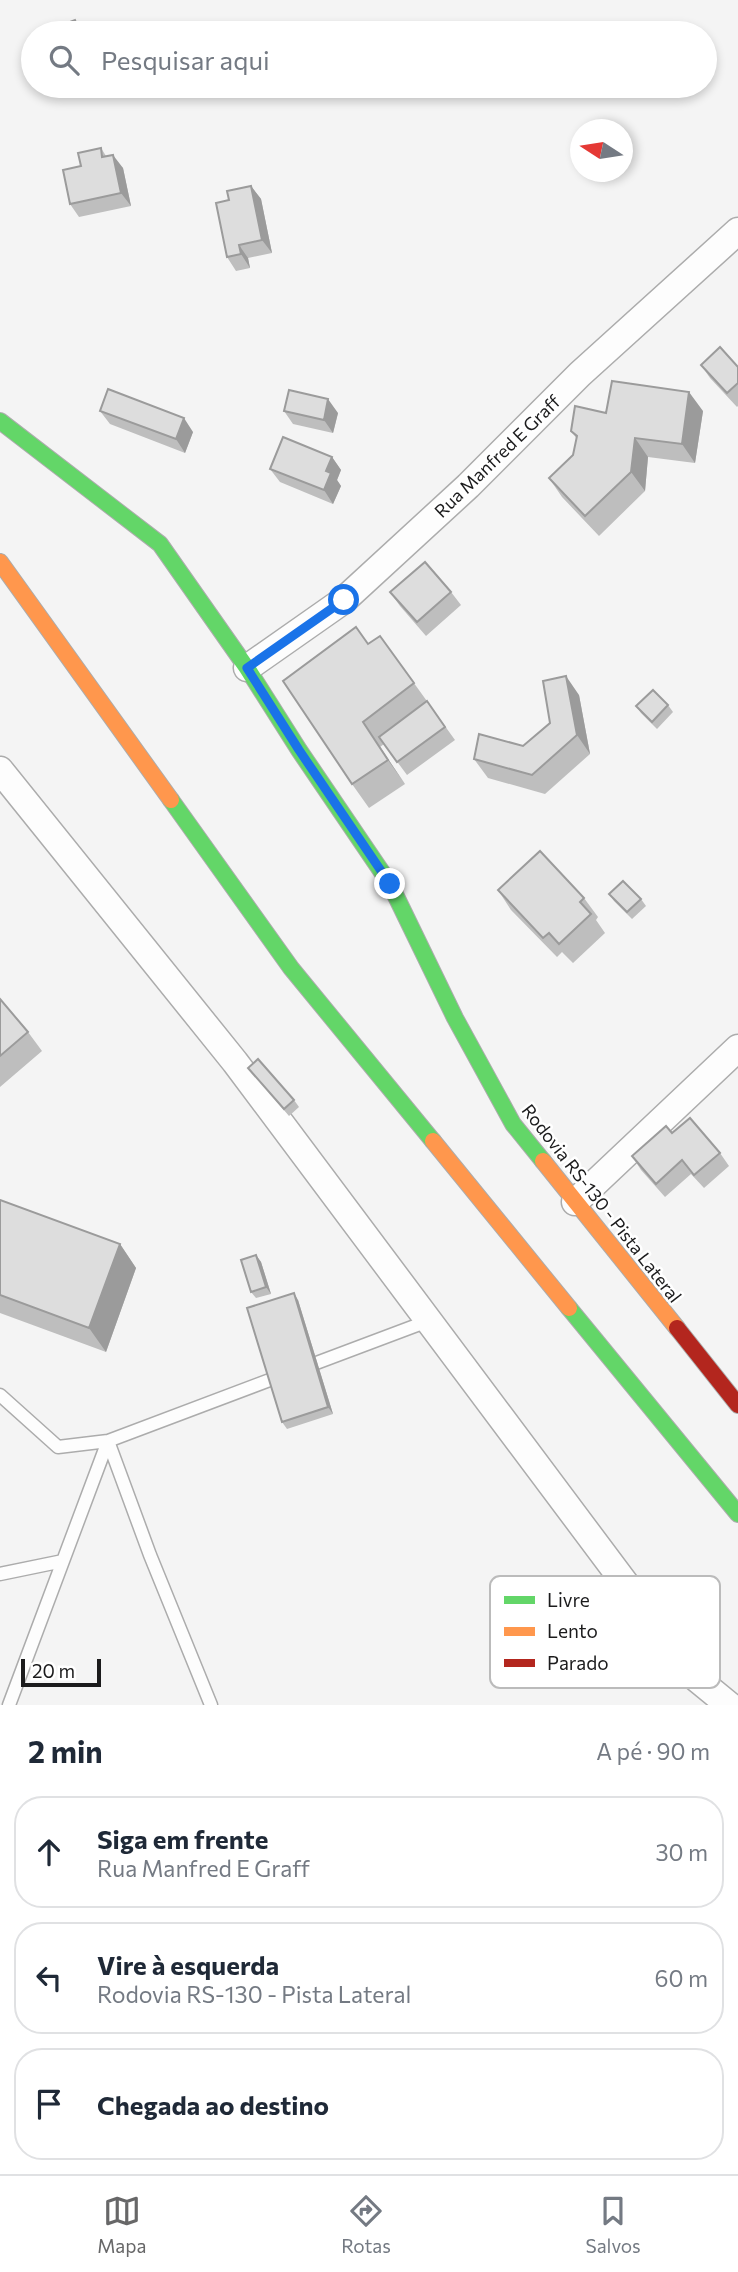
<!DOCTYPE html>
<html lang="pt">
<meta charset="utf-8">
<style>
body{margin:0;font-family:Commissioner,sans-serif;background:#f6f6f7;color:#1f2937}
.compass{position:absolute;left:570px;top:119px;width:63px;height:63px;border-radius:50%;background:#fff;box-shadow:0 4px 10px #0003;rotate:282deg}
.scale{position:absolute;left:21px;bottom:18px;width:80px;box-sizing:border-box;padding-left:7px;border:4px solid #1b1b1c;border-top:0;font-size:19px;line-height:24px;white-space:nowrap;color:#1b1b1c;-webkit-text-stroke:5px #fff;paint-order:stroke}
.stop{position:absolute;width:21px;height:21px;margin:-16px;border:5px solid #1a73e8;border-radius:50%;background:#fff}
.stop.end{background:#1a73e8;border-color:#fff;box-shadow:0 2px 7px #0008}
.list{margin:0;padding:0;list-style:none}
h2{display:flex;justify-content:space-between;align-items:center;height:91px;margin:0;padding:0 28px;font-size:30px}
h2 small{font-size:23px;font-weight:400;color:#747a83}
.list li{display:grid;grid-template-columns:46px 1fr auto;gap:21px;align-items:center;box-sizing:border-box;height:112px;margin:0 14px 14px;padding:0 14px;border:2px solid #e0e1e3;border-radius:28px}
.list b{display:block;font-size:26px;white-space:nowrap}
.list p{margin:0;font-size:23px;white-space:nowrap;color:#747a83}
.list em{font-size:23px;font-style:normal;color:#747a83}
.icon{flex:none;width:38px;height:38px;fill:none;stroke:currentColor;stroke-width:2;stroke-linecap:round;stroke-linejoin:round}
.map{position:relative;flex:none;width:738px;height:1705px;overflow:hidden}
.search{position:absolute;background:#fff;box-shadow:0 4px 10px #0003;left:21px;right:21px;top:21px;height:77px;display:flex;align-items:center;gap:18px;box-sizing:border-box;padding:0 24px;border-radius:38px;color:#747a83;font-size:26px}
.sheet{height:469px;background:#fff}
nav{display:flex;justify-content:space-around;align-items:center;box-sizing:border-box;height:98px;border-top:2px solid #e0e1e3;background:#fff;font-size:19px;color:#747a83}
nav a{display:grid;justify-items:center;gap:4px}
nav .on{color:#676768}
.map>svg:first-child{display:block}
.lines{fill:none;stroke-linecap:round;stroke-linejoin:round}
.lane-casing{stroke:#acacac;stroke-width:15}
.street-casing{stroke:#acacac;stroke-width:29}
.fast-casing{stroke:#acacac;stroke-width:18}
.slow-casing{stroke:#acacac;stroke-width:18}
.jam-casing{stroke:#acacac;stroke-width:18}
.lane{stroke:#fdfdfd;stroke-width:12}
.street{stroke:#fdfdfd;stroke-width:26}
.fast{stroke:#63d668;stroke-width:16}
.slow{stroke:#ff974d;stroke-width:16}
.jam{stroke:#b3261e;stroke-width:16}
.wall{fill:#bebebe}
.shaded-wall{fill:#9b9b9b}
.building{fill:#ddd;stroke:#9b9b9b;stroke-width:2}
.route{stroke:#1a73e8;stroke-width:9}
.labels{text-anchor:middle;dominant-baseline:central;stroke-width:5;stroke-linejoin:round;paint-order:stroke}
.street-label{font-size:18px;fill:#1b1b1c;stroke:#fff}
.key{fill:#fff;stroke:#bbb;stroke-width:2}
.key-label{font-size:19px;fill:#1b1b1c}
</style>
<div class="map">
<svg width="738" height="1705" viewBox="0 0 738 1705">
<rect width="100%" height="100%" fill="#f4f4f4"/>
<g class="lines">
<defs>
<path id="lane" d="M303 1368 428 1321
M0 1395 58 1447 108 1441 283 1375
M108 1441 150 1555 211 1705
M0 1574 63 1561
M9 1705 108 1441"/>
<path id="street" d="M247 668 344 600 468 486 580 374 738 231
M0 770 235 1062 696 1678 729 1705
M575 1202 738 1048"/>
<path id="fast" d="M0 421 160 544 247 668 299 750 390 884 455 1018 513 1124 543 1161
M171 800 291 968 433 1141
M569 1308 738 1514"/>
<path id="slow" d="M0 562 171 800
M433 1141 569 1308
M543 1161 677 1328"/>
<path id="jam" d="M677 1328 738 1405"/>
</defs>
<!-- lane casing -->
<use href="#lane" class="lane-casing"/>
<!-- street casing -->
<use href="#street" class="street-casing"/>
<!-- fast casing -->
<use href="#fast" class="fast-casing"/>
<!-- slow casing -->
<use href="#slow" class="slow-casing"/>
<!-- jam casing -->
<use href="#jam" class="jam-casing"/>
<!-- lane -->
<use href="#lane" class="lane"/>
<!-- street -->
<use href="#street" class="street"/>
<!-- fast -->
<use href="#fast" class="fast"/>
<!-- slow -->
<use href="#slow" class="slow"/>
<!-- jam -->
<use href="#jam" class="jam"/>
</g>
<!-- wall -->
<path class="wall" d="M101 148 106 156 123 168 131 206 79 217 70 204 81 166Z
M251 186 261 199 272 253 248 258 250 268 236 271 227 257 229 200Z
M701 365 738 367V406L737 407 710 378Z
M100 411 193 432 185 453 110 424Z
M284 411 338 413 333 433 293 424Z
M703 411 695 463 648 457 645 491 599 536 562 497 549 478 573 455 577 439 571 431 606 413Z
M332 457 341 470 337 480 341 486 333 504 280 482 270 469Z
M390 592H451L461 605 426 636 400 606Z
M380 636 455 740 407 775 384 744 380 747 405 784 369 808 352 784Z
M579 695 590 754 545 794 488 778 474 759 523 746 550 723Z
M668 705 673 712 657 729 641 713 636 706Z
M498 890 584 898 598 917 596 920 605 933 573 963 562 952 557 957 511 910Z
M609 894 641 899 646 906 632 919 614 901Z
M0 999 28 1032 42 1051 0 1087Z
M248 1068 294 1100 299 1107 289 1116Z
M672 1133 720 1153 729 1166 704 1188 691 1174 665 1197 641 1170 632 1156Z
M0 1200 120 1244 136 1268 106 1352 0 1313Z
M256 1255 261 1262 271 1294 256 1298 251 1292Z
M298 1300 333 1414 287 1429 282 1422Z"/>
<!-- shaded-wall -->
<path class="shaded-wall" d="M75 20 84 33H80Z
M113 155 123 168 131 206 121 193Z
M251 186 261 199 272 253 262 240Z
M239 245 248 258 250 268 241 254Z
M689 392 703 411 695 463 682 444Z
M328 399 338 413 333 433 324 420Z
M184 418 193 432 185 453 176 439Z
M635 438 648 457 645 491 631 472Z
M332 457 341 470 337 480 341 486 333 504 324 490 326 471Z
M566 676 579 695 590 754 577 735Z
M363 722 380 747 405 784 388 760Z
M120 1244 136 1268 106 1352 89 1328Z
M256 1255 261 1262 271 1294 266 1287Z
M294 1293 298 1300 333 1414 328 1407Z"/>
<!-- building -->
<path class="building" d="M75 20 80 33H41Z
M101 148 102 157 113 155 121 193 70 204 63 170 81 166 78 153Z
M251 186 262 240 239 245 241 254 227 257 216 203 229 200 227 191Z
M720 347 738 367V383L727 393 701 365Z
M612 381 689 392 682 444 635 438 631 472 585 516 549 478 573 455 577 436 571 431 575 406 606 413Z
M108 389 184 418 176 439 100 411Z
M289 390 328 399 324 420 284 411Z
M283 437 332 457 326 471 331 473 324 490 270 469Z
M425 562 451 592 417 622 390 592Z
M356 627 368 644 380 636 414 683 363 722 388 760 352 784 283 681Z
M566 676 577 735 532 775 474 759 479 734 523 746 550 723 543 681Z
M653 690 668 705 652 722 636 706Z
M427 701 445 727 397 762 379 737Z
M540 851 584 898 580 902 591 914 559 944 549 933 543 938 498 890Z
M623 881 641 899 627 912 609 894Z
M0 999 28 1032 0 1056Z
M258 1059 294 1100 284 1109 248 1068Z
M690 1118 720 1153 694 1175 682 1160 656 1184 632 1156 666 1126 672 1133Z
M0 1200 120 1244 89 1328 0 1295Z
M256 1255 266 1287 251 1292 241 1260Z
M294 1293 328 1407 282 1422 247 1308Z"/>
<g class="lines">
<!-- route -->
<path class="route" d="M344 600 247 668 299 750 390 884"/>
</g>
<g class="labels">
<!-- street labels -->
<g class="street-label">
<text transform="translate(497 456) rotate(-44)">Rua Manfred E Graff</text>
<text transform="translate(602 1203) rotate(52)">Rodovia RS-130 - Pista Lateral</text>
</g>
</g>
<!-- legend -->
<rect x="490" y="1576" width="230" height="112" rx="10" class="key"/>
<rect x="504" y="1596" width="31" height="8" fill="#63d668"/>
<rect x="504" y="1627" width="31" height="9" fill="#ff974d"/>
<rect x="504" y="1659" width="31" height="8" fill="#b3261e"/>
<g class="key-label">
<text x="547" y="1607">Livre</text>
<text x="547" y="1638">Lento</text>
<text x="547" y="1670">Parado</text>
</g>
</svg>
<svg class="compass" viewBox="-18 -18 36 36"><path d="M0-13l5 13h-10z" fill="#e53935"/><path d="M0 13l5-13h-10z" fill="#747a83"/></svg>
<div class="scale">20 m</div>
<div class="stop" style="left:344px;top:600px"></div>
<div class="stop end" style="left:390px;top:884px"></div>
<div class="search"><svg class="icon" aria-label="search" viewBox="0 0 24 24"><circle cx="10" cy="10" r="6"/><path d="M15 15l6 6"/></svg>Pesquisar aqui</div>
</div>
<section class="sheet">
<h2>2 min<small>A pé · 90 m</small></h2>
<ul class="list">
<li><svg class="icon" aria-label="ahead" viewBox="0 0 24 24"><path d="M12 20V5M6 11l6-6 6 6"/></svg><div><b>Siga em frente</b><p>Rua Manfred E Graff</p></div><em>30 m</em></li>
<li><svg class="icon" aria-label="left" viewBox="0 0 24 24"><path d="M17 20v-9H6M10 6l-5 5 5 5"/></svg><div><b>Vire à esquerda</b><p>Rodovia RS-130 - Pista Lateral</p></div><em>60 m</em></li>
<li><svg class="icon" aria-label="arrive" viewBox="0 0 24 24"><path d="M6 21V4h12l-3 4 3 4H6"/></svg><div><b>Chegada ao destino</b></div></li>
</ul>
</section>
<nav>
<a class="on"><svg class="icon" aria-label="map" viewBox="0 0 24 24"><path d="M3 6l6-2 6 2 6-2v14l-6 2-6-2-6 2zM9 4v14M15 6v14"/></svg>Mapa</a>
<a><svg class="icon" aria-label="directions" viewBox="0 0 24 24"><path d="M12 3l9 9-9 9-9-9zM9 14v-3h6M13 9l2 2-2 2"/></svg>Rotas</a>
<a><svg class="icon" aria-label="saved" viewBox="0 0 24 24"><path d="M7 4h10v16l-5-4-5 4z"/></svg>Salvos</a>
</nav>
